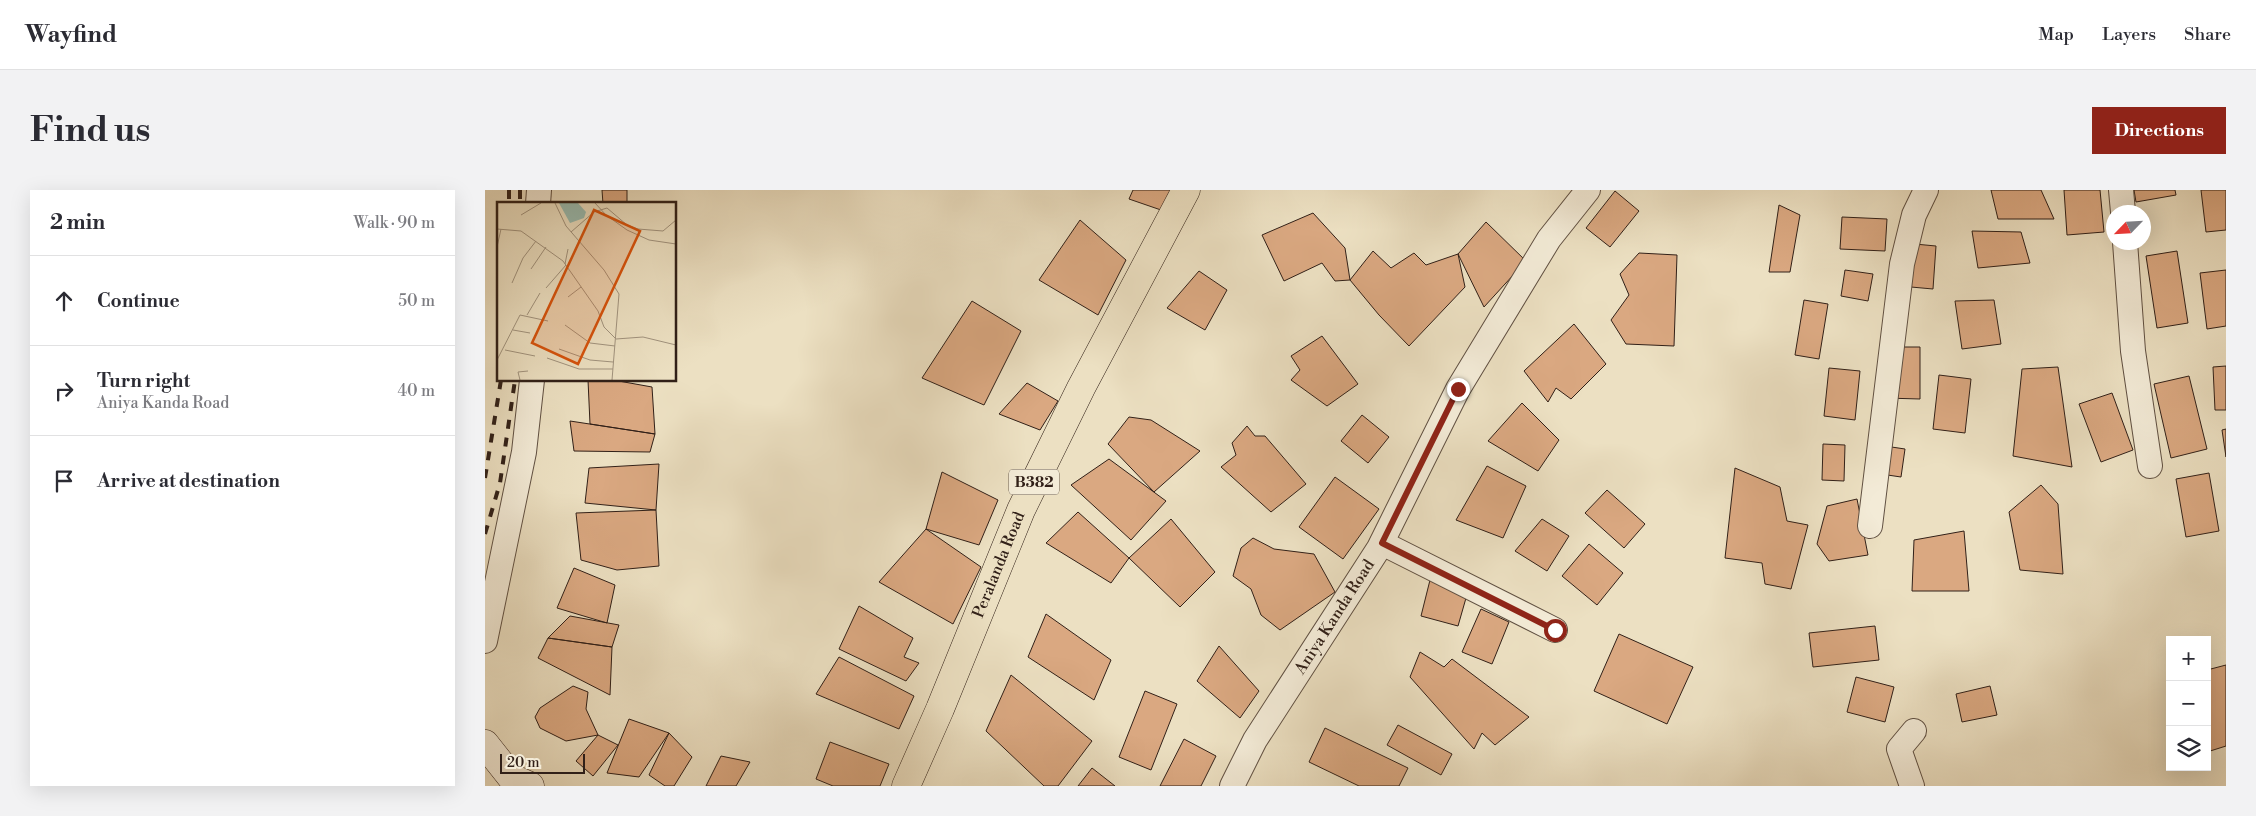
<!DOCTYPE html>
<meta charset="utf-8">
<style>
body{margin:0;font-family:"Libre Bodoni",serif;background:#f2f2f3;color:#2b2b33}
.controls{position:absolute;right:15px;bottom:15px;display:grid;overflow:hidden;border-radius:0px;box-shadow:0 5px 20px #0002}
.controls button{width:45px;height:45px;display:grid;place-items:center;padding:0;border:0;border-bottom:1px solid #e1e1e2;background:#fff;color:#2b2b33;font:25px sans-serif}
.compass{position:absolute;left:1621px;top:15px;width:45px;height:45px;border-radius:50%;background:#fff;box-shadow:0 5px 20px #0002;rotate:245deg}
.scale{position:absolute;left:15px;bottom:12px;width:85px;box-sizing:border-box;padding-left:5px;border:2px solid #312018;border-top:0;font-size:14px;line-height:18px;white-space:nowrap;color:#312018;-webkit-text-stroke:4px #f3ebd7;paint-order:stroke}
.stop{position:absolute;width:15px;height:15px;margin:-11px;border:4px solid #8f2418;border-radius:50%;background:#fff}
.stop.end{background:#8f2418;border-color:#fff;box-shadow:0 1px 5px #0008}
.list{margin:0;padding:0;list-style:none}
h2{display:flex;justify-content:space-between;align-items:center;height:65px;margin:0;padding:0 20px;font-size:21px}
h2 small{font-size:16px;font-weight:400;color:#7c7c81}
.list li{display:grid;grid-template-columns:32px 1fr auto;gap:15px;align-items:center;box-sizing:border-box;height:90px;padding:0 20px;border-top:1px solid #e1e1e2}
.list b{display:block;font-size:19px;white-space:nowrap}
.list p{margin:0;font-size:16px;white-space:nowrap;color:#7c7c81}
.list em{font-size:16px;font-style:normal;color:#7c7c81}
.icon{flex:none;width:28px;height:28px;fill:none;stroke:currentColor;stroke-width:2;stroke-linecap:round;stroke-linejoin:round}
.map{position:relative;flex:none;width:1741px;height:596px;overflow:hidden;border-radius:0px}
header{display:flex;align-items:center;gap:30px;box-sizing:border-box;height:70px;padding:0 25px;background:#fff;border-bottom:1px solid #e1e1e2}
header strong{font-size:24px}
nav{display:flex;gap:28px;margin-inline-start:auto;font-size:18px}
.intro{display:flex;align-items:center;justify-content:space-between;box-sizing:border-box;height:120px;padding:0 30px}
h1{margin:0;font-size:35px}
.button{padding:12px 22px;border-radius:0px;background:#8f2418;color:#fff;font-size:18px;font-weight:700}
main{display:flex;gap:30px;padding:0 30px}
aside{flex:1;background:#fff;border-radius:0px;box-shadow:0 5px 20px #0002}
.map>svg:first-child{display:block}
.building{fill:#daa881;stroke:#312018}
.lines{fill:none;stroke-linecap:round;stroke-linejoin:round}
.street-casing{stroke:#605042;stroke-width:26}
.secondary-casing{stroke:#312018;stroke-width:29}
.primary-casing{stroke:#312018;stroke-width:29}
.street{stroke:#f3ebd7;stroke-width:24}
.secondary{stroke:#f3ebd7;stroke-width:28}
.primary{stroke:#ece0c2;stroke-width:28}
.rail{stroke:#312018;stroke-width:4;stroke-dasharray:9 9;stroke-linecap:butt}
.route{stroke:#8f2418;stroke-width:6}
.labels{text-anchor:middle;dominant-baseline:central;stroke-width:4;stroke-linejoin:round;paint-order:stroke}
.shield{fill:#f3ebd7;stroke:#6b5d51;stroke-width:1}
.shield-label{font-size:15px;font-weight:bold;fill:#312018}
.street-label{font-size:16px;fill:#312018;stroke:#f3ebd7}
.inset-road{fill:none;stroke:#a1937e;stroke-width:1}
.view{fill:#d6530d;fill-opacity:0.15;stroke:#d6530d;stroke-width:2.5}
.inset-edge{fill:none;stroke:#312018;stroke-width:2.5}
</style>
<header>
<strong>Wayfind</strong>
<nav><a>Map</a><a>Layers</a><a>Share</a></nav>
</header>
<div class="intro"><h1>Find us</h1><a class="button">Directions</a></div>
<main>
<aside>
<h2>2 min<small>Walk · 90 m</small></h2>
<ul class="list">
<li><svg class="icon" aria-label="ahead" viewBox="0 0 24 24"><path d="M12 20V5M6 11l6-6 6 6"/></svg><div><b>Continue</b></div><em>50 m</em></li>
<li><svg class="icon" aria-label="right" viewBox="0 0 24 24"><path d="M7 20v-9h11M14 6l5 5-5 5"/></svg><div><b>Turn right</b><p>Aniya Kanda Road</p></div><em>40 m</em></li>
<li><svg class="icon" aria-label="arrive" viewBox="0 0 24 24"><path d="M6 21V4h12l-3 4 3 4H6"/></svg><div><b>Arrive at destination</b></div></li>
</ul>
</aside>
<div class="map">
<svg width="1741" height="596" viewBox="0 0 1741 596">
<rect width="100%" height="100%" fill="#ece0c2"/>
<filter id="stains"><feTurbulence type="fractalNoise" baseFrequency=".004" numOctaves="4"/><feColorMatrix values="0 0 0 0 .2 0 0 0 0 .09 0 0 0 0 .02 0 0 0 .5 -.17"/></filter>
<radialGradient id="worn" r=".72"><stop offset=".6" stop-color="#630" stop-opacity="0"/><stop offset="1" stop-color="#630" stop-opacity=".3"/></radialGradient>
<!-- building -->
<path class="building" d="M117 0H142V14H118Z
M648 0H687L676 20 644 9Z
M1506 0H1556L1569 29H1513Z
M1579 0H1615L1619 42 1582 45Z
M1649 0H1690L1691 5 1651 12Z
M1716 0H1741V40L1721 42Z
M1130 1 1154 21 1125 57 1101 38Z
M1294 15 1315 25 1305 82H1284Z
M828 23 860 58 865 90 850 91 837 73 799 91 777 45Z
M1357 27 1402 29 1400 61 1355 59Z
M595 30 641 70 613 125 554 90Z
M1001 32 1041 71 999 117 973 64Z
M1487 41 1536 42 1545 73 1493 78Z
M1419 53 1451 56 1448 99 1415 96Z
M888 61 906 78 929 63 941 75 973 64 980 97 924 156 894 125 865 90Z
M1692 61 1703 133 1672 138 1661 66Z
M1154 63 1192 65 1189 156 1141 154 1126 130 1144 105 1135 84Z
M1360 80 1388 84 1383 111 1356 106Z
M1741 80V136L1722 139 1715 83Z
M714 81 742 100 720 140 682 118Z
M1319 110 1343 114 1334 169 1310 165Z
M1509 110 1516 154 1477 159 1470 111Z
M487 111 536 141 499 215 437 188Z
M1089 134 1121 174 1086 209 1071 198 1063 212 1039 181Z
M837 146 873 194 842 216 806 190 815 180 806 166Z
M1401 157H1435V209L1400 208Z
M1741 176V220H1730L1728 177Z
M1573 177 1587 277 1528 266 1537 179Z
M1344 178 1375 181 1370 230 1339 226Z
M1454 185 1486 189 1480 243 1448 239Z
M1704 186 1722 259 1686 268 1669 194Z
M103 190H128L167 197 170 244 105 234Z
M542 193 573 211 555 240 514 224Z
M1627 203 1648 260 1616 272 1594 214Z
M1037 213 1074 250 1053 281 1003 251Z
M877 225 904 247 883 273 856 251Z
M644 227 666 230 715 261 669 302 623 254Z
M85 231 170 244 165 262 89 261Z
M762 236 770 246H780L821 294 786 322 736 277 751 265 747 253Z
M1741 239V267L1737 240Z
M1338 254 1360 255 1359 291 1337 290Z
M1393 255 1420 259 1416 287 1389 283Z
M624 269 681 311 646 350 586 295Z
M174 274 171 320 100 313 104 278Z
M1002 276 1041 296 1018 348 971 330Z
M1250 278 1295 297 1302 331 1323 335 1306 399 1280 394 1277 373 1240 368Z
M457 282 513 310 494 355 441 339Z
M1724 283 1734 341 1701 347 1691 289Z
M850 287 894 319 858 369 814 337Z
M1556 295 1573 314 1578 384 1535 380 1524 322Z
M1122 300 1160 334 1139 358 1100 323Z
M1372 309 1383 365 1344 371 1332 354 1342 316Z
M171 320 174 376 132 380 96 370 91 323Z
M593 322 644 368 626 393 561 353Z
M686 329 730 382 695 417 644 368Z
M1057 329 1084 346 1062 381 1030 361Z
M441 339 496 377 468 434 394 392Z
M1479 341 1484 401H1427L1429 350Z
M768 348 789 359 829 364 850 402 795 440 776 425 766 399 748 386 756 358Z
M1104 354 1138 383 1112 415 1077 386Z
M89 378 130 395 122 433 72 418Z
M945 390 983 401 973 436 936 426Z
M374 416 428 448 419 467 434 473 421 491 354 459Z
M996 419 1024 432 1007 474 977 462Z
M561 424 626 470 609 510 543 467Z
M85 426 134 435 127 457 63 448Z
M1390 436 1394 470 1328 477 1324 443Z
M1134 444 1208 477 1182 534 1109 501Z
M63 448 127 457 125 505 53 468Z
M734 456 774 501 755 528 712 491Z
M935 462 959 477 967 469 1044 527 1010 555 997 543 989 559 925 487Z
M354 467 429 506 414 539 331 504Z
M1741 475V556L1722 562V480Z
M526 485 607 551 573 596H559L501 541Z
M1371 487 1409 497 1400 532 1362 522Z
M88 496 103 502 101 519 113 545 81 551 55 538 50 527 55 518Z
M1505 496 1512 525 1477 532 1471 504Z
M660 501 692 514 666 580 634 567Z
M144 529 184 543 154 587 122 583Z
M913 535 967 564 956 585 902 555Z
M840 538 923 578 914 596H874L824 572Z
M184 543 207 567 189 596H180L164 585Z
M113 545 133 555 108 586 91 571Z
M699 549 731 566 716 596H675Z
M345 552 404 574 395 596H348L331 589Z
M236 566 265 572 251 596H221Z
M607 578 630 596H593Z"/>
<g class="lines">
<defs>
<g id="street">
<path d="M1636 0 1638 22"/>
<path d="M53 14 54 0"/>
<path d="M1640 52 1648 161 1665 276"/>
<path d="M1385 336 1417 74 1429 25 1441 0"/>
<path d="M897 353 1070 440"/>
<path d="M0 451 39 262 47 190"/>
<path id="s1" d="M747 596 770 550 894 358 973 199 1064 49 1103 0"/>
<path d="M1427 596 1414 559 1429 541"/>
</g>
<path id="secondary" d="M0 554 27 588 45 596"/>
<g id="primary">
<path id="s2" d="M421 596 455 519 536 320 596 198 701 0"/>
</g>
</defs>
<!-- street casing -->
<use href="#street" class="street-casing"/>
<!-- secondary casing -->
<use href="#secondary" class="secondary-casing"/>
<!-- primary casing -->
<use href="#primary" class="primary-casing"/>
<!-- street -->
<use href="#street" class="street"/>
<!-- secondary -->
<use href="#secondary" class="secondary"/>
<!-- primary -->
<use href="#primary" class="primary"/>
<!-- rail -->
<path class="rail" d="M24 0V14
M35 0V14
M0 288 16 190
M0 344 15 293 30 190"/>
</g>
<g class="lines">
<!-- route -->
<path class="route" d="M973 199 897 353 1070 440"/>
</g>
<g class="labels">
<!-- shield labels -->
<rect class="shield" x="524" y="279.5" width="50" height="25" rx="4"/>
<g class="shield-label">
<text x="549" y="292">B382</text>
</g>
<!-- street labels -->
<g class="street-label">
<text stroke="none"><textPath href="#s2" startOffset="240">Peralanda Road</textPath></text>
<text stroke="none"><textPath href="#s1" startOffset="198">Aniya Kanda Road</textPath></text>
</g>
</g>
<!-- overview -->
<g transform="translate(12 12)">
<rect width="179" height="179" fill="#ece0c2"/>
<path d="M62 1H81L89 10 87 16 73 21Z" fill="#99bdb3"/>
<path class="inset-road" d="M58 1 69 24 107 68 122 92 115 178M98 1 109 13 130 28 152 38 179 42M24 13 44 1M0 27 24 29 66 59 101 109 107 125 119 137 146 135 179 143M74 30 97 10 110 6 130 23 141 27 166 29 179 18M0 45 4 27M68 62 71 47M34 67 49 45M15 81 26 56 39 39M49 86 69 63M71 95 84 85M30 113 43 91M68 123 93 141 118 144M16 128 33 131M62 147 93 158 116 160M8 148 38 154M50 156 82 167H116M0 158 23 113 51 119M23 178 21 170 31 169"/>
<path class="view" d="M97 8 143 29 81 162 35 141Z"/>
<rect width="179" height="179" class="inset-edge"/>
</g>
<rect width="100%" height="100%" filter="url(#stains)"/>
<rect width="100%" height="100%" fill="url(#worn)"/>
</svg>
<div class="controls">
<button>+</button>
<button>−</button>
<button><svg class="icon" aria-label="layers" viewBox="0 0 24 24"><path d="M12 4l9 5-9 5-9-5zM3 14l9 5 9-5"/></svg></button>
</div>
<svg class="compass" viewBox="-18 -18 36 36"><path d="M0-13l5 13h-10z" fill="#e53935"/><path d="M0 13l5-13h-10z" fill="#7c7c81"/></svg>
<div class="scale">20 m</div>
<div class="stop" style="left:1070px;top:440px"></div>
<div class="stop end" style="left:973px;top:199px"></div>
</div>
</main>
